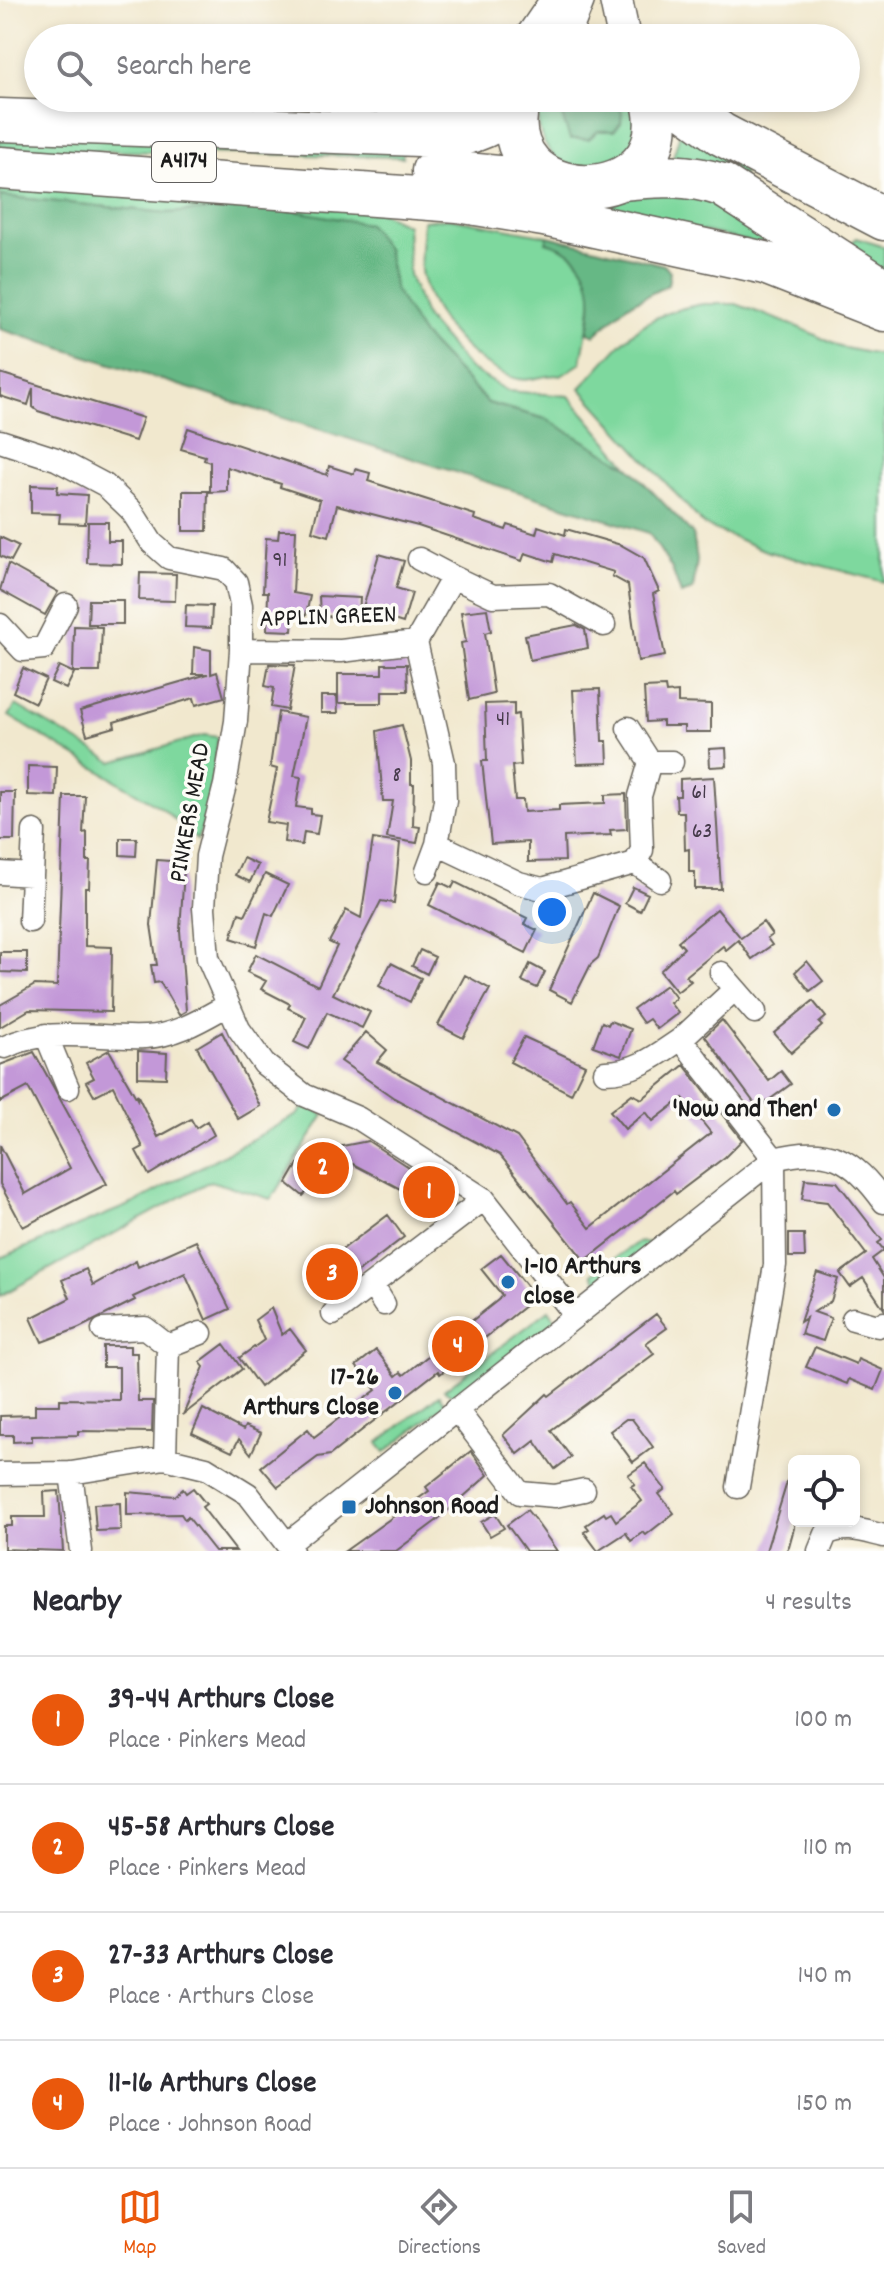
<!DOCTYPE html>
<meta charset="utf-8">
<style>
body{margin:0;font-family:Dekko,sans-serif;background:#f2f2f3;color:#2b2b33}
.controls{position:absolute;right:24px;bottom:24px;display:grid;overflow:hidden;border-radius:12px;box-shadow:0 4px 12px #0003}
.controls button{width:72px;height:72px;display:grid;place-items:center;padding:0;border:0;border-bottom:2px solid #e1e1e2;background:#fff;color:#2b2b33;font:40px sans-serif}
.you{position:absolute;left:552px;top:912px;width:28px;height:28px;margin:-20px;border:6px solid #fff;border-radius:50%;background:#1a73e8;box-shadow:0 0 0 12px #1a73e833}
.badge{display:grid;place-items:center;width:52px;height:52px;border-radius:50%;background:#ea580c;color:#fff;font-size:26px;font-weight:700}
.pin{position:absolute;translate:-50% -50%;border:4px solid #fff;box-shadow:0 2px 8px #0006}
.list{margin:0;padding:0;list-style:none}
h2{display:flex;justify-content:space-between;align-items:center;height:104px;margin:0;padding:0 32px;font-size:34px}
h2 small{font-size:26px;font-weight:400;color:#7c7c81}
.list li{display:grid;grid-template-columns:52px 1fr auto;gap:24px;align-items:center;box-sizing:border-box;height:128px;padding:0 32px;border-top:2px solid #e1e1e2}
.list b{display:block;font-size:30px;white-space:nowrap}
.list p{margin:0;font-size:26px;white-space:nowrap;color:#7c7c81}
.list em{font-size:26px;font-style:normal;color:#7c7c81}
.icon{flex:none;width:44px;height:44px;fill:none;stroke:currentColor;stroke-width:2;stroke-linecap:round;stroke-linejoin:round}
.map{position:relative;flex:none;width:884px;height:1551px;overflow:hidden}
.search{position:absolute;background:#fff;box-shadow:0 4px 12px #0003;left:24px;right:24px;top:24px;height:88px;display:flex;align-items:center;gap:20px;box-sizing:border-box;padding:0 28px;border-radius:44px;color:#7c7c81;font-size:30px}
.sheet{height:616px;background:#fff}
nav{display:flex;justify-content:space-around;align-items:center;box-sizing:border-box;height:112px;border-top:2px solid #e1e1e2;background:#fff;font-size:22px;color:#7c7c81}
nav a{display:grid;justify-items:center;gap:4px}
nav .on{color:#ea580c}
.map>svg:first-child{display:block}
.green{fill:#7ed89e;stroke:#4d7a5d;stroke-width:2}
.forest{fill:#66b885;stroke:#416a50;stroke-width:2}
.building{fill:#c398d8}
.lines{fill:none;stroke-linecap:round;stroke-linejoin:round}
.street-casing{stroke:#67635a;stroke-width:25}
.secondary-casing{stroke:#67635a;stroke-width:35}
.highway-casing{stroke:#67635a;stroke-width:45}
.street{stroke:#fff;stroke-width:22}
.secondary{stroke:#fff;stroke-width:32}
.highway{stroke:#fff;stroke-width:42}
.poi-dot{fill:#1f6fb2;stroke:#fdfcf7;stroke-width:3}
.labels{text-anchor:middle;dominant-baseline:central;stroke-width:7;stroke-linejoin:round;paint-order:stroke}
.number-label{font-size:22px;fill:#463b4b}
.shield{fill:#fdfcf7;stroke:#605f5e;stroke-width:2}
.shield-label{font-size:24px;font-weight:bold;fill:#1c1c1c}
.street-label{font-size:26px;fill:#1c1c1c;stroke:#fdfcf7}
.poi-label{font-size:26px;font-weight:bold;fill:#1c1c1c;stroke:#fdfcf7;text-anchor:end}
</style>
<div class="map">
<svg width="884" height="1551" viewBox="0 0 884 1551">
<rect width="100%" height="100%" fill="#fdfcf7"/>
<filter id="ink" filterUnits="userSpaceOnUse"><feTurbulence type="fractalNoise" baseFrequency=".0125" numOctaves="2"/><feDisplacementMap in="SourceGraphic" scale="16" xChannelSelector="R" yChannelSelector="G"/><feConvolveMatrix kernelMatrix="1 2 1 2 8 2 1 2 1" color-interpolation-filters="sRGB"/></filter>
<filter id="wash" filterUnits="userSpaceOnUse"><feTurbulence type="fractalNoise" baseFrequency=".006" numOctaves="4" result="noise"/><feDisplacementMap in="SourceGraphic" scale="32" xChannelSelector="R" yChannelSelector="G"/><feGaussianBlur stdDeviation="1.8" result="paint"/><feColorMatrix in="noise" values="0 0 0 0 0 0 0 0 0 0 0 0 0 0 0 0 0 1.4 0 .05"/><feComposite in="paint" operator="in"/></filter>
<g filter="url(#wash)">
<rect width="100%" height="100%" fill="#f1e8ce"/>
<!-- green -->
<path class="green" d="M541 98H584L597 131 622 112 613 98H641L633 151 601 170C589 168 572 168 562 162 541 149 533 121 541 98Z
M681 130 744 168 743 176 673 157Z
M0 132 403 146V157L53 150 0 147Z
M0 182 381 212 407 225 409 275 426 318 469 368 508 391 569 396 629 467 546 419 488 403 421 333 395 291 387 249 267 206 167 213 0 196Z
M653 188H694L788 251 601 207Z
M449 218 548 236 547 242C613 260 588 315 581 363L561 376C547 372 531 384 514 378 473 364 432 319 422 276 418 259 423 238 423 221Z
M857 238 884 247V274L849 245Z
M703 304H736L803 329 840 347 884 356V582L766 551 704 525 580 388C624 342 636 315 703 304Z
M16 705 113 762 204 735 218 737 209 810 197 840 163 809 9 716Z
M306 1105 324 1115 271 1199 210 1181 0 1296V1258L134 1203 297 1115Z
M638 1242 654 1243 600 1285 593 1274Z
M549 1310 556 1321 455 1397 444 1390Z
M439 1395 446 1404 385 1452 378 1443Z"/>
<!-- forest -->
<path class="forest" d="M570 98H613L622 112 621 123 614 131H598L589 139H570L559 107Z
M0 196 167 213 267 206 368 224 387 249 395 290 421 333 488 403 546 419 629 467 693 534 697 560 693 590 681 594 672 569 649 533 0 329Z
M548 236 664 265 670 272 668 285 626 306 595 335 588 332C596 292 592 254 546 242Z"/>
<g id="blocks">
<!-- building -->
<path class="building" d="M0 373 143 418 135 441 38 411 33 407V388L28 405 0 396Z
M188 428 327 475 329 466 354 474 355 469 370 473 368 481 475 515 474 519 506 530 508 525 536 534 538 526 565 535 566 529 621 545 644 558 659 591 653 594 665 656 638 661 628 585 612 576 614 572 555 554 553 562 525 553 522 561 418 526 337 505 329 536 312 531 320 500 280 487 281 484 227 467V491L210 492V462L204 460 205 456 181 449Z
M31 485 58 486 57 493 87 495 85 524 59 523 60 514 31 513Z
M183 491H208L207 531H183Z
M88 522H108V541H122V564L87 563Z
M279 530H296L293 593 310 596 306 615H293L292 631 267 630 268 592H263L266 538 278 539Z
M0 537 19 546 11 561 0 556Z
M379 554 404 561 396 588 412 593 403 623 362 610Z
M8 564 58 592 45 615 0 590Z
M140 573 176 574 175 601 139 600Z
M319 596 360 598 359 617 320 616Z
M89 600H123V624H88Z
M186 605 212 606 211 628 185 627Z
M487 609 491 631 485 633 494 694 469 700 461 643 466 642 461 612Z
M576 625 585 630 588 648 530 660 525 635Z
M74 626 102 627 100 672H73Z
M194 647 211 650V674L217 672 224 697 196 705 194 698 114 722 115 727 87 735 80 711 208 674H193Z
M269 664 295 665 287 710 271 707 274 688 265 686Z
M382 664H407L408 691H382V703H338V674H382Z
M59 666 74 673 66 689 51 682Z
M23 668 46 679 35 703 13 692Z
M665 687 666 693 678 692V703L711 704V732H684V726H663V721L646 722 644 688Z
M600 689 602 741H607L608 763 577 764 573 690Z
M321 696H337L338 713H321Z
M514 703V715L518 714 521 765 512 766 515 800H523L524 812 559 810V805L605 803V795L626 794 627 829 610 830 611 835 564 837 565 861 528 862V842L491 844 482 761H487L485 704Z
M278 712 306 717 294 776 301 777 296 807 311 809V814L320 815 317 834 304 832 302 845 284 842 286 825 266 822 277 769 270 767Z
M402 725 411 761V784H414L413 826 420 827 417 843 387 838 393 801H383L377 731Z
M726 748 727 766 710 767 709 749Z
M28 766 57 767 56 796 28 795Z
M714 777 721 889H695V872H689V849L685 850 684 812H677L676 796H680V779Z
M0 792H15L14 840H0Z
M64 796H85L83 833 87 832V861H90L89 888H85V946L112 947 111 1012 29 1010 0 1027V1005L35 985 57 986Z
M120 838H137L136 856 120 855Z
M373 839 400 843 394 903 381 901 333 994 370 1012 362 1028 327 1012 309 1049 294 1042 306 1017 288 1008 290 1004 261 989 266 981 247 972 256 954 318 986 337 946 329 942 346 910 361 918Z
M243 858 258 865 250 882 235 875Z
M157 860 182 862 181 871H184L180 930 186 1011 179 1015 160 982 154 983 151 965H157L151 925Z
M265 874 288 885 273 916 266 913 256 946 231 938 239 913 245 915Z
M440 882 452 888 455 882 527 918 524 924 537 930 526 953 429 905Z
M633 887 648 894 640 911 625 903Z
M593 893 619 906 598 958 591 964 572 1002 549 990Z
M717 909 741 938 763 922 772 935 767 938 772 945 752 959 738 940 726 950 723 946 686 976 691 981 677 992 660 971 684 948 678 941Z
M420 950 435 957 427 974 412 966Z
M0 952H27V973L0 972Z
M807 961 823 981 810 991 795 972Z
M391 963 421 978 410 1002 379 986Z
M530 964 545 972 537 988 522 981Z
M465 975 490 989 463 1038 438 1025Z
M666 985 676 998 670 1003 678 1013 657 1029 649 1019 643 1023 633 1009Z
M813 1001 826 1017 819 1023 822 1026 791 1053 774 1033Z
M722 1020 769 1081 781 1071 791 1084 758 1108 705 1036Z
M610 1021 631 1029 621 1056 593 1046 602 1022 608 1025Z
M222 1032 260 1106 238 1119 197 1047Z
M366 1032 387 1050 377 1062 517 1137 567 1204 570 1202 590 1228 711 1133 683 1098 653 1121 646 1112 625 1129 610 1111 632 1094 642 1099 684 1065 742 1140 725 1157 676 1194 674 1191 585 1261 500 1155 394 1098 341 1061Z
M524 1037 585 1065 571 1094 510 1062Z
M109 1050 137 1099V1094L158 1137 191 1119 196 1128 207 1121 214 1135 149 1175 136 1151 143 1147 113 1086 94 1096 86 1082 94 1078 86 1063Z
M138 1051 167 1053 166 1078 138 1077Z
M34 1052 107 1184 23 1227 0 1184V1145L25 1194 70 1168 28 1087 0 1102V1065Z
M368 1141 454 1197 448 1209 444 1212 347 1161 352 1167 326 1172 303 1196 287 1183 298 1164 300 1166 312 1152Z
M805 1179 837 1182 882 1240 878 1243 884 1250 872 1259 884 1278V1309L863 1278 850 1287 840 1273 866 1254 827 1202 802 1199Z
M388 1215 404 1237 324 1298 307 1276Z
M789 1234H804L805 1257H789Z
M196 1241 230 1309 206 1320 185 1273 133 1297 135 1300 79 1328 42 1342 31 1318 70 1298 62 1280 86 1269 93 1285 136 1261 138 1267Z
M501 1254 536 1297 440 1374 438 1371 330 1455 318 1457 278 1487 261 1467 308 1429 314 1437 376 1390 356 1366 376 1350 396 1376 401 1372 404 1375 498 1300 502 1295 481 1269Z
M817 1272 838 1279 831 1301 814 1312 831 1318 823 1341 801 1334 806 1318 800 1322Z
M271 1308 282 1335 290 1329 306 1350 260 1387 239 1358 264 1340 255 1320Z
M656 1314 667 1328 646 1343 654 1354 551 1430 571 1457 555 1469 535 1441 518 1454 503 1435 547 1394 549 1396Z
M224 1344 242 1369 183 1415 204 1367 200 1362Z
M103 1346H130V1353H137L138 1401H153L152 1432 78 1431V1435L32 1436V1441L13 1442V1435H0V1416L35 1415V1405H60V1399L119 1400V1367H103Z
M815 1347 856 1364 858 1359 883 1370 875 1390 849 1379 847 1384 806 1367Z
M203 1409 243 1430 245 1426 261 1433 251 1454 239 1439 232 1452 192 1433Z
M626 1419H632L653 1447 633 1462 610 1431Z
M471 1451 488 1475 436 1521 396 1551H345L429 1491 426 1487Z
M645 1463 665 1489 659 1494 674 1513 646 1535 643 1532 631 1541 626 1533 598 1551 584 1532 589 1529 586 1525 604 1513 606 1516 611 1513 616 1521 642 1501 631 1486 635 1484 628 1475Z
M788 1479H794V1528L789 1546 786 1551H766Z
M193 1488 206 1504 202 1507 236 1551H215L188 1517 185 1520 181 1514 127 1515V1492L175 1496 183 1489 186 1493Z
M59 1491 63 1551 4 1549V1526H12V1517H45L44 1492Z
M120 1503 121 1530 96 1531 94 1504Z
M527 1510 535 1520 557 1551H526L507 1525Z
M495 1514 504 1528 490 1536 481 1522Z"/>
</g>
</g>
<g filter="url(#ink)">
<use href="#blocks" fill-opacity="0" stroke="#67635a" stroke-width="2"/>
<g class="lines">
<defs>
<path id="street" d="M0 441 56 459 105 485 131 510 152 543 169 558 224 569 236 582 241 605V650L236 721 225 785 207 856 204 908 208 958 239 1029 264 1064 304 1095 358 1118 484 1199 575 1315
M419 559 453 577
M0 625 23 650 44 648 66 605
M416 642 453 577 493 596 549 594 604 625
M241 650 341 651 416 642 444 763 445 800 437 844 519 883 542 889 635 863 642 850 640 796 650 762 628 728
M650 762H672
M635 863 660 880
M427 871 437 844
M0 873 32 875
M30 921 34 831
M721 973 735 989 681 1039 774 1159 775 1265 738 1487
M735 989 755 1012
M46 1035 68 1088
M5 1047C49 1026 98 1039 145 1037 175 1036 201 1020 226 1006
M605 1072C636 1072 656 1056 681 1039
M373 1286 384 1304
M333 1314 484 1199
M853 1319 878 1326 884 1323
M103 1330 145 1328 168 1346 201 1333
M456 1409 520 1493 555 1496 584 1490
M165 1458 168 1346
M71 1473 81 1551
M0 1474 71 1473 165 1458 206 1468 248 1494 292 1551
M287 1544 774 1159C828 1145 852 1157 884 1202
M819 1551 826 1534C846 1524 863 1531 884 1536"/>
<path id="secondary" d="M616 0 624 38
M531 38 557 0
M563 38 578 0
M394 115C423 116 447 116 470 98"/>
<path id="highway" d="M519 98C487 215 685 216 652 98
M671 98 721 134 884 219
M0 120 447 136C475 134 493 123 516 108
M0 168 458 201 544 215 765 263 884 310
M433 171 555 182
M623 179C658 175 688 174 722 185L884 290"/>
</defs>
<!-- street casing -->
<use href="#street" class="street-casing"/>
<!-- secondary casing -->
<use href="#secondary" class="secondary-casing"/>
<!-- highway casing -->
<use href="#highway" class="highway-casing"/>
<!-- street -->
<use href="#street" class="street"/>
<!-- secondary -->
<use href="#secondary" class="secondary"/>
<!-- highway -->
<use href="#highway" class="highway"/>
</g>
</g>
<!-- markers -->
<g class="poi-dot">
<circle cx="834" cy="1110" r="8"/>
<circle cx="508" cy="1282" r="8"/>
<circle cx="395" cy="1393" r="8"/>
<rect x="341" y="1499" width="16" height="16" rx="4"/>
</g>
<g class="labels">
<!-- number labels -->
<g class="number-label">
<text x="280" y="561">91</text>
<text x="503" y="720">41</text>
<text x="397" y="776">8</text>
<text x="699" y="793">61</text>
<text x="702" y="832">63</text>
</g>
<!-- shield labels -->
<rect class="shield" x="152" y="142" width="64" height="40" rx="6"/>
<g class="shield-label">
<text x="184" y="162">A4174</text>
</g>
<!-- street labels -->
<g class="street-label">
<text transform="translate(328 618) rotate(-2)">APPLIN GREEN</text>
<text transform="translate(191 813) rotate(-80)">PINKERS MEAD</text>
</g>
<!-- poi labels -->
<g class="poi-label">
<text x="818" y="1110">'Now and Then'</text>
<text x="524" y="1267" text-anchor="start">1-10 Arthurs<tspan x="524" dy="30">close</tspan></text>
<text x="379" y="1378">17-26<tspan x="379" dy="30">Arthurs Close</tspan></text>
<text x="365" y="1507" text-anchor="start">Johnson Road</text>
</g>
</g>
</svg>
<div class="controls">
<button><svg class="icon" aria-label="locate" viewBox="0 0 24 24"><circle cx="12" cy="12" r="6"/><path d="M12 2v4M12 18v4M2 12h4M18 12h4"/></svg></button>
</div>
<div class="you"></div>
<div class="pin badge" style="left:429px;top:1192px">1</div>
<div class="pin badge" style="left:323px;top:1168px">2</div>
<div class="pin badge" style="left:332px;top:1274px">3</div>
<div class="pin badge" style="left:458px;top:1346px">4</div>
<div class="search"><svg class="icon" aria-label="search" viewBox="0 0 24 24"><circle cx="10" cy="10" r="6"/><path d="M15 15l6 6"/></svg>Search here</div>
</div>
<section class="sheet">
<h2>Nearby<small>4 results</small></h2>
<ul class="list">
<li><span class="badge">1</span><div><b>39-44 Arthurs Close</b><p>Place · Pinkers Mead</p></div><em>100 m</em></li>
<li><span class="badge">2</span><div><b>45-58 Arthurs Close</b><p>Place · Pinkers Mead</p></div><em>110 m</em></li>
<li><span class="badge">3</span><div><b>27-33 Arthurs Close</b><p>Place · Arthurs Close</p></div><em>140 m</em></li>
<li><span class="badge">4</span><div><b>11-16 Arthurs Close</b><p>Place · Johnson Road</p></div><em>150 m</em></li>
</ul>
</section>
<nav>
<a class="on"><svg class="icon" aria-label="map" viewBox="0 0 24 24"><path d="M3 6l6-2 6 2 6-2v14l-6 2-6-2-6 2zM9 4v14M15 6v14"/></svg>Map</a>
<a><svg class="icon" aria-label="directions" viewBox="0 0 24 24"><path d="M12 3l9 9-9 9-9-9zM9 14v-3h6M13 9l2 2-2 2"/></svg>Directions</a>
<a><svg class="icon" aria-label="saved" viewBox="0 0 24 24"><path d="M7 4h10v16l-5-4-5 4z"/></svg>Saved</a>
</nav>
